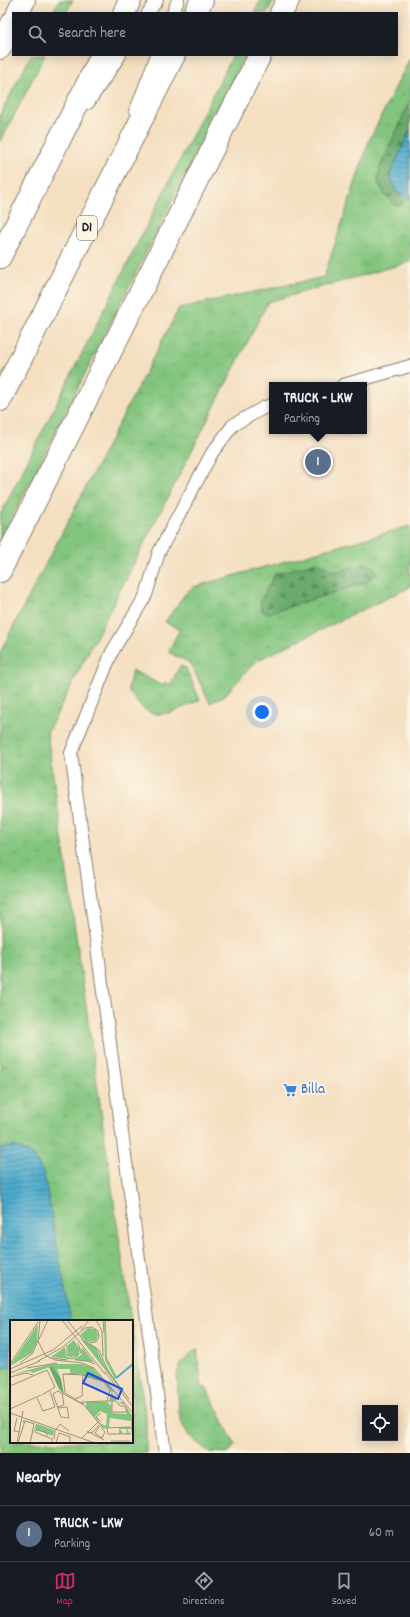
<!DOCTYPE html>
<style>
body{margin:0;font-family:Dekko,sans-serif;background:#242831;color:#f1f3f6}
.controls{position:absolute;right:12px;bottom:12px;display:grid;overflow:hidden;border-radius:0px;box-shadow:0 2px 10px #0003}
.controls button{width:36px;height:36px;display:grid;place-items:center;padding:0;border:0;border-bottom:1px solid #363941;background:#171b24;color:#f1f3f6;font:20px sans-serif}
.you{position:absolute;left:262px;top:712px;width:14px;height:14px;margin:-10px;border:3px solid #fff;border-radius:50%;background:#1a73e8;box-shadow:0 0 0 6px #1a73e833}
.badge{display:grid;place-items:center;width:26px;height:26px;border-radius:50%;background:#db2777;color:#fff;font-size:13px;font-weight:700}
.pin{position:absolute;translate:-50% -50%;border:2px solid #fff;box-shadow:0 1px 4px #0006}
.popup{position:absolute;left:269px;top:382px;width:98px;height:52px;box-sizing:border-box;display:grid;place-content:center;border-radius:0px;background:#171b24;filter:drop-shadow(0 1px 3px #0005);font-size:13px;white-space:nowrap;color:#9ea1a6}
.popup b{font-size:15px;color:#f1f3f6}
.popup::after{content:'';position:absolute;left:50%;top:100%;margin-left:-8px;border:8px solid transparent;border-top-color:#171b24}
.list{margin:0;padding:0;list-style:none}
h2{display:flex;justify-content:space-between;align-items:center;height:52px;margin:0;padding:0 16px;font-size:17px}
h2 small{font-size:13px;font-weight:400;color:#9ea1a6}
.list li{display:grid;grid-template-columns:26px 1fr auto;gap:12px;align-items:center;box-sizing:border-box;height:56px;padding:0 16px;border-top:1px solid #363941}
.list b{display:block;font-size:15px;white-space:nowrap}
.list p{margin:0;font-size:13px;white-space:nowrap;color:#9ea1a6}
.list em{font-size:13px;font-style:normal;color:#9ea1a6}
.icon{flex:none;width:22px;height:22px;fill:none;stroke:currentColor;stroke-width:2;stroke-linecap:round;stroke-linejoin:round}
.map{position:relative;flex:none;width:410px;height:1453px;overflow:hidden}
.search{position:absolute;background:#171b24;box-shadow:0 2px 10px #0003;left:12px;right:12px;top:12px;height:44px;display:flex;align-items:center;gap:10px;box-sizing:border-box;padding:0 14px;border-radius:0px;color:#9ea1a6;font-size:15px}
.sheet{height:108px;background:#171b24}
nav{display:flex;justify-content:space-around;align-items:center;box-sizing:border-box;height:56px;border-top:1px solid #363941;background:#171b24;font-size:11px;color:#9ea1a6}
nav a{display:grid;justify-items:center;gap:2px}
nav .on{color:#db2777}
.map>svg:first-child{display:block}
.grass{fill:url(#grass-tufts);stroke:#4f704d}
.forest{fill:url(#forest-firs);stroke:#426344}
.water{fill:url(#water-rules);stroke:#366474}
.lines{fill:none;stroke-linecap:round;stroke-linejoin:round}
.lane-casing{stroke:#887e6e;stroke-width:14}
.highway-casing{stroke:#887e6e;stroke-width:24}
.lane{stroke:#fff;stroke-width:12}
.highway{stroke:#fff;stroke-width:22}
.labels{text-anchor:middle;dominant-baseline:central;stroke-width:3.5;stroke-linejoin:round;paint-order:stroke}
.shield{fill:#fcf5e5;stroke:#5f5d58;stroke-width:1}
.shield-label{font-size:14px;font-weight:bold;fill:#1c1c1c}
.shop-label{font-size:15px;fill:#366cbe;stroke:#fcf5e5;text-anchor:start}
.inset-river{fill:none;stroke:#4fabcd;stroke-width:2}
.inset-road{fill:none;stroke:#9e917f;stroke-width:1}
.view{fill:#1d4ed8;fill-opacity:0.15;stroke:#1d4ed8;stroke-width:2}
.inset-edge{fill:none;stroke:#1c1c1c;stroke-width:2}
</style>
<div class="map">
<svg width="410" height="1453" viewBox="0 0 410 1453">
<defs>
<pattern id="grass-tufts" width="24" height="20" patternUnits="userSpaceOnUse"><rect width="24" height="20" fill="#82c57e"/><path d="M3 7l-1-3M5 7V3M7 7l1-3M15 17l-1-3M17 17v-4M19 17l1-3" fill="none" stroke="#70a96c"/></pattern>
<pattern id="forest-firs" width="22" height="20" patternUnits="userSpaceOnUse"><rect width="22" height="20" fill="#69aa6d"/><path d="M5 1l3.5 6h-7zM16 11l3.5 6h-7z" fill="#568a59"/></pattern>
<pattern id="water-rules" width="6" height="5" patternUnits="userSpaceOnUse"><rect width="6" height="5" fill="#4fabcd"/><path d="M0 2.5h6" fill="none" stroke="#418aa6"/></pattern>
</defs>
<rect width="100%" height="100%" fill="#fcf5e5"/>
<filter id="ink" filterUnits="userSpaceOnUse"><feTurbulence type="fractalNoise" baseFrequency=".025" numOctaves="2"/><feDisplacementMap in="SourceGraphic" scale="8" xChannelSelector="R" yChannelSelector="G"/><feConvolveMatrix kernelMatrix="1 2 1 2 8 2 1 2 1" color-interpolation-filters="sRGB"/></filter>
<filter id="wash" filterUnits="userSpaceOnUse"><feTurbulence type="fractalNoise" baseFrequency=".012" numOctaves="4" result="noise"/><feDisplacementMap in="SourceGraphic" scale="16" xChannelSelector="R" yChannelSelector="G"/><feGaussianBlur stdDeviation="0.9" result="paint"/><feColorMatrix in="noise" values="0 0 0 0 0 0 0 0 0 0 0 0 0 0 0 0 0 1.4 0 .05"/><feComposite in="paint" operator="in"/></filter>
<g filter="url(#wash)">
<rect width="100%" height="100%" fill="#f4dfc1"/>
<!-- grass -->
<path class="grass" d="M59 0H73L66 13H52Z
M261 0H274L267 13H254Z
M31 55H45L0 143V115Z
M233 55H246L0 542V515Z
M410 58V262L268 302 47 733 131 1321H11V1442H132V1325L146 1421V1453H0V652L179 308 324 277 369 141Z
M410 526V587L256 661 224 696 210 703 190 663 168 652 180 629 165 622 185 594 193 587Z
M180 666 186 668 200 700C169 714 149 727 128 689L132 670 163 686 165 682 170 685Z
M197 1348 202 1388 206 1387 235 1445 229 1453 209 1452 189 1436 183 1426 179 1413 177 1374 181 1364Z"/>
<!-- forest -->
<path class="forest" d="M410 101V130L390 175 395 191 404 200 402 205H395L386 197 378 182 380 167Z
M317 562 335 572 366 564 374 567 376 574 366 582 270 613 262 611 260 602 275 574Z"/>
<!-- water -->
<path class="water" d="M410 130V200L395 191 390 175Z
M14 1146 33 1155 44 1174 71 1321H11V1367L0 1369V1149Z"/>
</g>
<g filter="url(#ink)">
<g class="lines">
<defs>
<path id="lane" d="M148 13 157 0
M173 13 178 0
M88 103 120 55
M136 110 157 55
M343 385 410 366
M165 1453 71 753 112 652 146 595 159 552 212 453 233 425 265 407 272 405"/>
<path id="highway" d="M18 13 24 0
M124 13 130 0
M195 13 202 0
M281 13 288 0
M0 48 13 22
M0 257 102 55
M0 400 174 55
M0 571 260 55"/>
</defs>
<!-- lane casing -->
<use href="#lane" class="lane-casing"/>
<!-- highway casing -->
<use href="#highway" class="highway-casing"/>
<!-- lane -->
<use href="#lane" class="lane"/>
<!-- highway -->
<use href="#highway" class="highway"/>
</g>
</g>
<!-- icons -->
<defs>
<symbol id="supermarket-bare" viewBox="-9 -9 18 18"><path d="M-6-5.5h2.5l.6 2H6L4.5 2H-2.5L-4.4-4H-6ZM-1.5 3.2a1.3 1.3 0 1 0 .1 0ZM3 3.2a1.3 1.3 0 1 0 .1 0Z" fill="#3f7fe0" stroke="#fcf5e5" stroke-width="2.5" paint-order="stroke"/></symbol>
</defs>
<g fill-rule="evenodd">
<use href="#supermarket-bare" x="280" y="1080" width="20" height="20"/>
</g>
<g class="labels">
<!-- shield labels -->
<rect class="shield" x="77" y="216" width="20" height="24" rx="3"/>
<g class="shield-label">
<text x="87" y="228">D1</text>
</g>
<!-- shop labels -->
<g class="shop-label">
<text x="301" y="1090">Billa</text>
</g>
</g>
<!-- overview -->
<g transform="translate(10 1320)">
<rect width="123" height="123" fill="#f4dfc1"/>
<path d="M94 0H96L97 38 107 57 105 59 95 40ZM28 4 27 22 22 33 0 46ZM78 8 86 9 88 15 86 21 77 22 70 15ZM70 18 86 27 94 44 123 85ZM64 20 70 30 67 37 58 35V25ZM55 27 56 36 64 39 71 35 72 27 84 42 41 37ZM41 44H71L82 47 103 70 102 74 107 80 99 81 102 72 94 62 71 54 51 55 60 53V49H47L51 59H48L42 46 23 53 20 51 0 55ZM76 82H98L100 86 101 82 102 93 117 94 115 85 108 82H113L123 97V123L121 109H117L120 114H114L117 113 116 109H110L113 113 109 114V108L121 107V101L100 98 99 107H104H93L88 102 96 106 97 94 90 91 85 97 88 100 87 101 76 88ZM13 100H16L44 110 43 116 25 109 20 123 26 104 15 100 13 104Z" fill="#82c57e"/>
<path d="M42 46 51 59 54 74 49 69 39 47 23 53Z" fill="#69aa6d"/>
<path class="inset-river" d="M106 58 123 44"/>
<path class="inset-road" d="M30 0 28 21 35 35 45 40 72 43 84 48 123 93M52 0 95 54M57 0 75 22 89 30 98 51 119 79M86 0 92 11 93 36M93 0 94 13M71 10 79 0M57 25V35L65 38 71 32 68 23M40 38 58 40M66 40 78 41 85 44M28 41 53 27 75 8 82 7 88 11 89 17 86 22 79 23M10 43 22 34 38 0M0 44 28 2M17 48 47 43M0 49 43 30 72 6M95 52 123 87M0 53 30 41M73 55 94 62 100 70 97 81M0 57 16 53 23 55M0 66 37 50 45 67 32 75M27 78 33 91 45 87 40 71M65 79 72 76 73 55 53 54 55 72V73L65 79 69 82 74 84M71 82H74L96 81H106L110 86H115L117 92H102V81M74 85 93 108 120 107M47 87 54 85 52 73M48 88 57 87 59 98 51 97 43 74 48 71 74 85M0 89 31 75M0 93 85 123M91 93 86 97 91 102M7 98 4 111 9 112M90 106 85 113 92 118 95 112 91 108M97 108 98 114H121M77 111 94 120M25 112 42 119V123M25 112 26 110 35 112 38 116M78 113 83 112 89 105M72 118 89 101M44 119 45 111 50 104 59 111M101 121H120M7 123 13 91M8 123 15 101 24 104 20 123M46 123 49 113 60 117V123"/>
<path class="view" d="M78 53 112 69 108 79 73 63Z"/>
<rect width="123" height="123" class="inset-edge"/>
</g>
</svg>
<div class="controls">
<button><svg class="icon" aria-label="locate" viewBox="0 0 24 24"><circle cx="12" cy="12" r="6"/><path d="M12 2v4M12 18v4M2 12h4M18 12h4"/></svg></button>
</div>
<div class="you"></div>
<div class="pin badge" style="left:318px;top:462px;background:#5c6f8a">1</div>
<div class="popup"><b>TRUCK - LKW</b>Parking</div>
<div class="search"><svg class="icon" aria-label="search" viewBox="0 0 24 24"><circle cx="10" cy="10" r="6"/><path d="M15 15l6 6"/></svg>Search here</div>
</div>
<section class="sheet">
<h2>Nearby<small></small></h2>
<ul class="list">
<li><span class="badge" style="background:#5c6f8a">1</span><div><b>TRUCK - LKW</b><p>Parking</p></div><em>60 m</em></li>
</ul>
</section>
<nav>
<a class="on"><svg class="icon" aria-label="map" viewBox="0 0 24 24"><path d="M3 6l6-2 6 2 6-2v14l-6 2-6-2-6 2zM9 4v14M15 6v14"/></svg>Map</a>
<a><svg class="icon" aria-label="directions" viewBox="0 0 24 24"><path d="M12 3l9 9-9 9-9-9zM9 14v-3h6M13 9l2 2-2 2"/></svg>Directions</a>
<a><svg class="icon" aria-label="saved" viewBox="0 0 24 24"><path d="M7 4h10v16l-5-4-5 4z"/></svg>Saved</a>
</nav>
